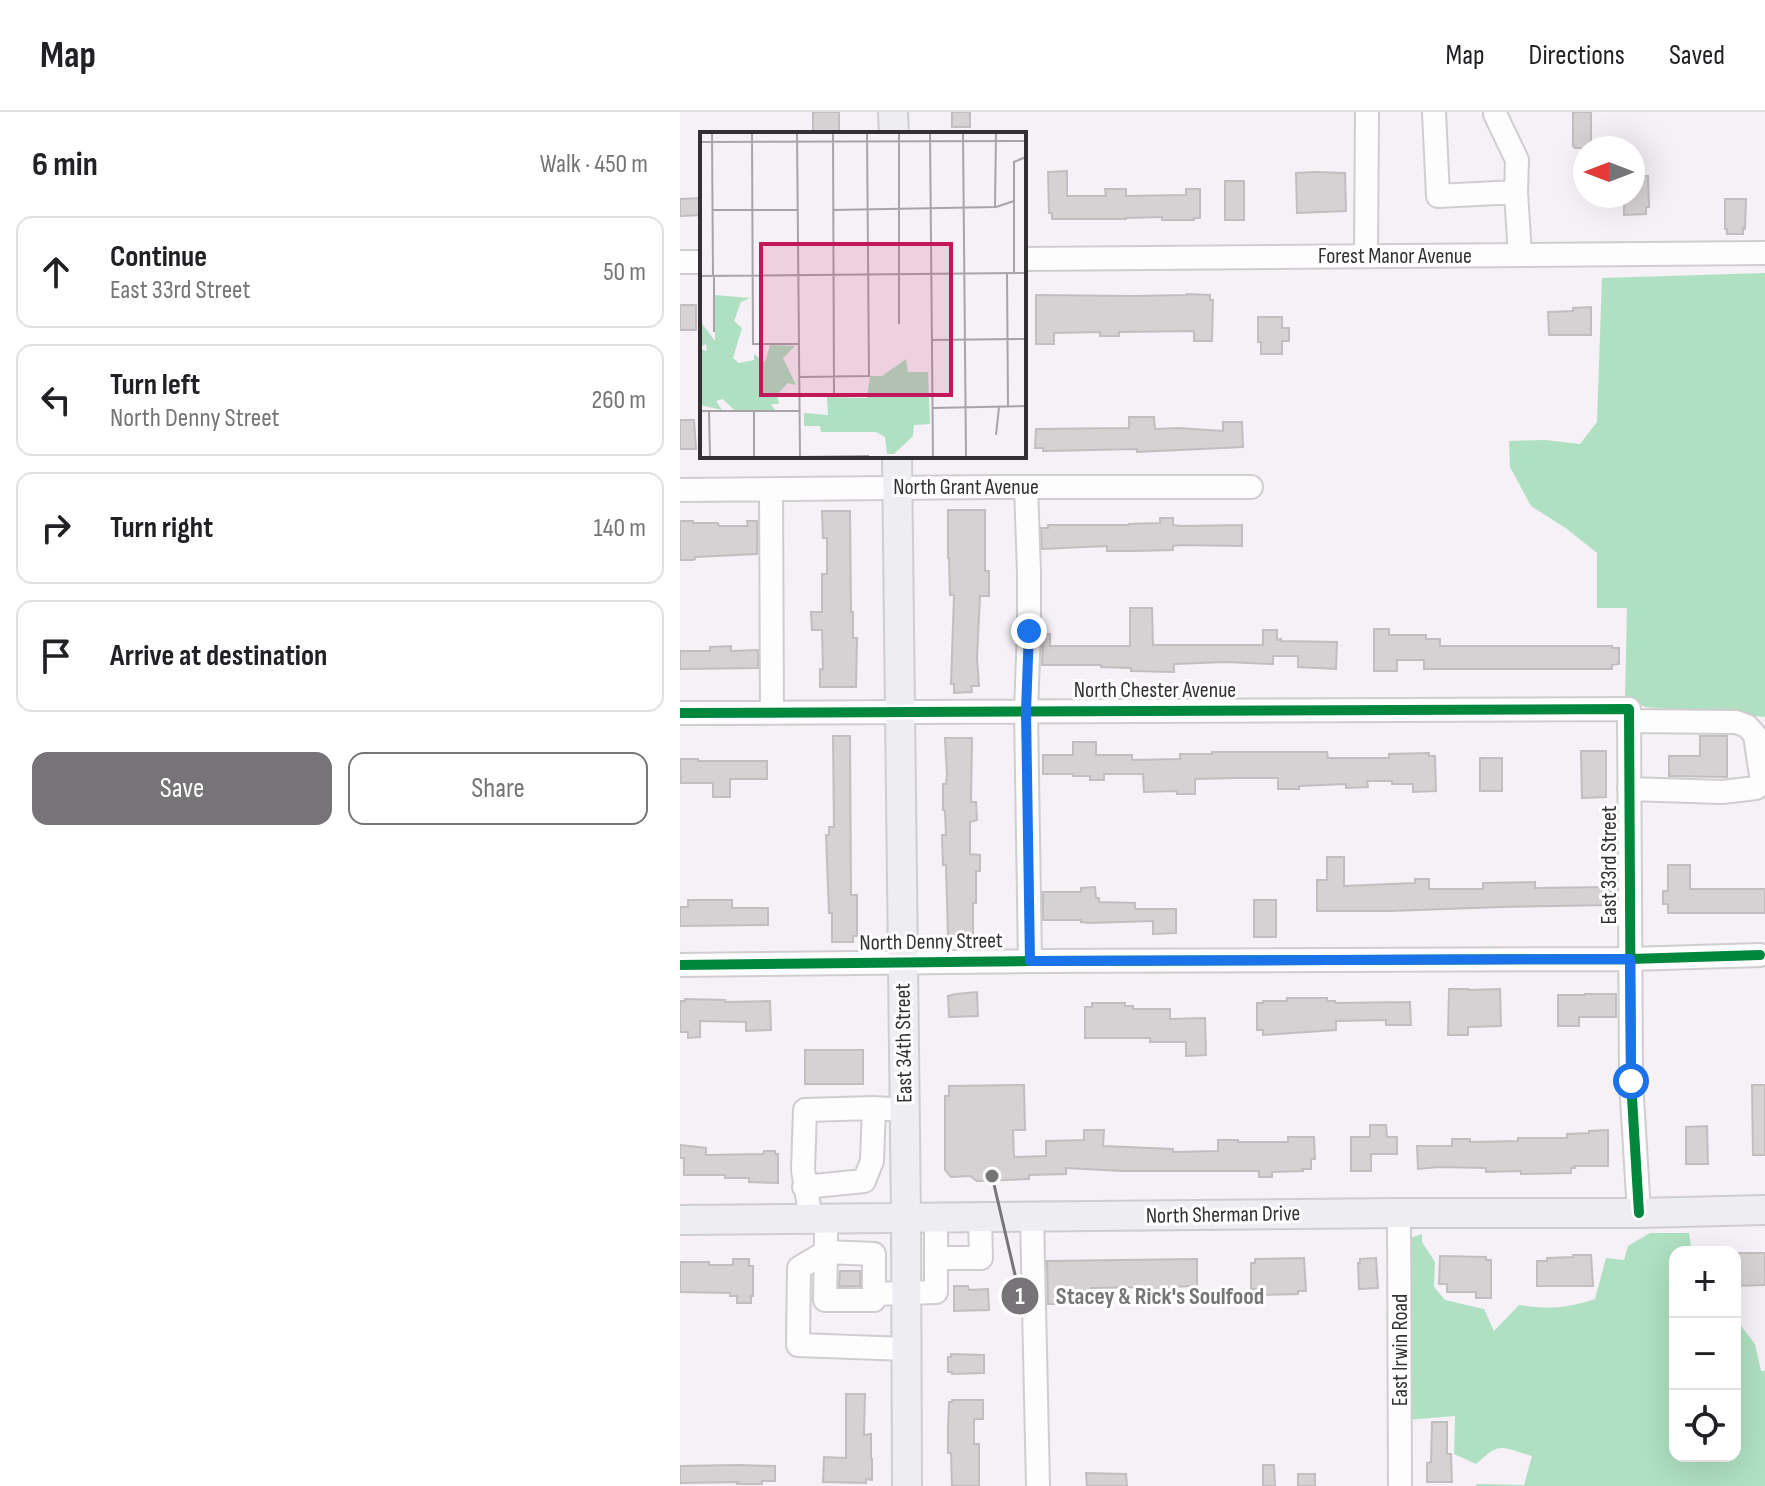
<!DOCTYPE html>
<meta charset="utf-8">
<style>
body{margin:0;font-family:"Sofia Sans Condensed",sans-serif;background:#f2f2f2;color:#202124}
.controls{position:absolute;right:24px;bottom:24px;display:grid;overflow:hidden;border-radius:16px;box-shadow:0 8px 32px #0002}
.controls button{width:72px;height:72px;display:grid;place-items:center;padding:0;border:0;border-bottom:2px solid #e0e0e0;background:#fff;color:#202124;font:40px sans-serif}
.compass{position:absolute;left:893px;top:24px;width:72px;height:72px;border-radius:50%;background:#fff;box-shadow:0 8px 32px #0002;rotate:270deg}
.stop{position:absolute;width:24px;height:24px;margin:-18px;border:6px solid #1a73e8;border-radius:50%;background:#fff}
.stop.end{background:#1a73e8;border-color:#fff;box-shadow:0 2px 8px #0008}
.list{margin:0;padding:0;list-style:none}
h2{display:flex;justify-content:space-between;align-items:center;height:104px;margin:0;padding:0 32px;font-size:34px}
h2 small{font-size:26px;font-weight:400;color:#757577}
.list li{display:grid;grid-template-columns:52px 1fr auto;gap:24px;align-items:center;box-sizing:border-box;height:112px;margin:0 16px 16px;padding:0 16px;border:2px solid #e0e0e0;border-radius:16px}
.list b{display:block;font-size:30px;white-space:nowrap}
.list p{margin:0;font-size:26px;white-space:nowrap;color:#757577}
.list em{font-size:26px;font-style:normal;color:#757577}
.actions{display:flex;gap:16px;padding:24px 32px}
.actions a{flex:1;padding:18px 0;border:2px solid #777478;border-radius:16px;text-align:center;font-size:28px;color:#777478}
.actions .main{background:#777478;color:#fff}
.icon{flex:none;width:44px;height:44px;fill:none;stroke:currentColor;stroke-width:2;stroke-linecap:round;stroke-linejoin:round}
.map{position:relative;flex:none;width:1085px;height:1374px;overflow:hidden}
header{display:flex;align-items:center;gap:48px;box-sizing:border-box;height:112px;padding:0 40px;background:#fff;border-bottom:2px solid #e0e0e0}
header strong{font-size:38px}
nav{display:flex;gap:44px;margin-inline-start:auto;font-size:28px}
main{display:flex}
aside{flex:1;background:#fff}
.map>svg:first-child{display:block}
.forest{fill:#aee0c1}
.building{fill:#d6d2d3;stroke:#c2bebf;stroke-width:2}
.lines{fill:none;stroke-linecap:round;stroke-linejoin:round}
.minor-casing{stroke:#d0cdd0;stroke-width:26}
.major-casing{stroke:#cecdcf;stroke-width:32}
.minor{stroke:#fefdfe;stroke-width:22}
.major{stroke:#eeedf2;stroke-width:28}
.cycleway-casing{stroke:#fff;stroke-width:15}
.cycleway{stroke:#00873e;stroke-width:10}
.route{stroke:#1a73e8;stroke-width:10}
.labels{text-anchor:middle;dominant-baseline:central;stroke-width:6;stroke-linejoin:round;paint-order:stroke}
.street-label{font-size:22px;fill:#333034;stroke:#fff}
.inset-road{fill:none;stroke:#a7a4a8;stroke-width:2}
.view{fill:#c2185b;fill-opacity:0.15;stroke:#c2185b;stroke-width:4}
.inset-edge{fill:none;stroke:#333034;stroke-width:4}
.leader{fill:none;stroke:#777478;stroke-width:3}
.callout-dot{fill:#777478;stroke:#fff;stroke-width:3}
.mark-label{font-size:24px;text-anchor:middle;font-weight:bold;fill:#fff}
.callout-label{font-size:24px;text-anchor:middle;font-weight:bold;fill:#777478;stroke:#fff;stroke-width:6;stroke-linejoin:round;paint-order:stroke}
</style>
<header>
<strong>Map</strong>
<nav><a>Map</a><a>Directions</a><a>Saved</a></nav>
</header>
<main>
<aside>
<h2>6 min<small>Walk · 450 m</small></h2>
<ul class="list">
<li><svg class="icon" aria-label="ahead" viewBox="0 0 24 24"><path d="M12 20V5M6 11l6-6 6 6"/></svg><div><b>Continue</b><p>East 33rd Street</p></div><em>50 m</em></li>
<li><svg class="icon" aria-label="left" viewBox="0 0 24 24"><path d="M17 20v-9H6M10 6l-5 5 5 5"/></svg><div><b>Turn left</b><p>North Denny Street</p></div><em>260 m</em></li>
<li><svg class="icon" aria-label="right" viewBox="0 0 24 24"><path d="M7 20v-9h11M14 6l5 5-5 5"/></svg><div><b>Turn right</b></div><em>140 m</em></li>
<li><svg class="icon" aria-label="arrive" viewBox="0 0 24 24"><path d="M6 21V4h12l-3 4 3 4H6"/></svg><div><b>Arrive at destination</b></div></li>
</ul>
<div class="actions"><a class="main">Save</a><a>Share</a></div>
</aside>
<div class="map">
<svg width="1085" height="1374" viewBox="0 0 1085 1374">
<rect width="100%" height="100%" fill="#f5f1f6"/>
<!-- forest -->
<path class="forest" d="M1085 161V605L965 595 945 586 947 496H917V441L887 417 851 394 830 355 829 329 865 328 900 332 917 310 922 166Z
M970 1121H1009L1012 1139 995 1140V1344H1055V1206L1075 1232 1081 1259H1085V1374H796L797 1372 844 1373 852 1344C820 1335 821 1329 796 1352L774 1342 775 1304 727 1308 726 1149 730 1126 742 1122V1130L755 1150 754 1175 765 1188 804 1197 814 1219 839 1193C866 1198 889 1196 915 1187L926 1146 944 1148 948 1134Z"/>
<!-- building -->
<path class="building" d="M133 0H159V22H133Z
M272 0H290V15H272Z
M893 0H911V36H895L893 34Z
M387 59V84H426L425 77H446V84L506 83V77H520V106H514V108H482V105L446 106V107H372V101H369L368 60Z
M635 60 665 61 666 99 617 101 616 61Z
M953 64H968L969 95H966V102L944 103V84H953Z
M545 69H564V108H545Z
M22 86V103L0 104V87Z
M1045 87H1066L1065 117 1063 116V122H1047V117H1045Z
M507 182 530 183V188H533L532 229H514V219L439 220V224H420V220L374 221V232H356V183L454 184 507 183Z
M0 193H16V218H0Z
M911 195V223H869L868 200 893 199V196Z
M578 205H602V216H609V229H602V242H581V230H578Z
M449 305H474L475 317 499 316 543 319V310H562L563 335 457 340V337L367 339H363V336H355L356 317 449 316Z
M0 308H14L16 337H0Z
M268 398H305V459H309V484H300L297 546 299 574H291L292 580 274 581V572H271L274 483H270L269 446H268Z
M142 399H170L171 500H173V526H177L176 575H140V557H143L142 518H132L131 500H142V462H147V426H143Z
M480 406H493V413L501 414 562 413V434L501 433 493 434V438L453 439H427V434L362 437 361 416H368V413H449V412L480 411Z
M0 409H13V411H38L39 414H68L67 409H77V442L15 445V447L13 448H0Z
M450 496H472L473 533H583V518H597V528L601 527V529L657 530 656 557 618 555V544H593V552L545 550 494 552V560L451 559V556L421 555V553H362L363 522H370V534H450Z
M694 517H709V523H746V527H760V534H932V536H939V552L932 553V557H744V548H717V559H694Z
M51 534V539L78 538V556L0 557V539H30V535Z
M153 624H170L171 783H177V824H173V830H152V801H149L146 723H149V715H154Z
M1020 624H1047V665L989 664V644H1020Z
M265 626H292L291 690H296L297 708 290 710V742L300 743V759H296V791H293V824H268L266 753H263L262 723H266L265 698H263V672H266L267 663Z
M393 630H416V643H452V648L500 647V642H532V640H647L648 646H709V642L749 641V644H755L756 679 733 680V672H712V669H687L688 675 666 676V672L619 674V677H598V666H555L515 667V682H497V679L464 680 463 662H424V668H410V664H393V662H363V643H393Z
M901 639H926V685L902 686Z
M800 646H822V679H800Z
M0 647H18V649H87V667H50V685H33V671H1Z
M647 745H664V774L735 771V767H749V777H803V771L855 770V776L931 775V793L821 795 710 799H637V768H647Z
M988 753H1010V777H1085V801H988V792H983V779H988Z
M415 775 416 786H419V790L455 791V797H496V821L473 822V809L409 811 401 810V808H363V780H401V776Z
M8 788H52V796H88V813L0 814V795H8Z
M574 788H596V825H574Z
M769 877H788V878L820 877 821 914 788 915V923H768Z
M297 880 298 904 269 905 268 884 276 882Z
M905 882H936V905H899V914H878V883H905Z
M607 886H647V889H655V891L730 890 731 913H706V908L656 909V918L583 923V918H577V891H583V889H607Z
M5 887 45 888V890L90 889 91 918 66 919V910L20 909V925L8 926V920H0V889H5Z
M412 891H445V894H453V897H490V907L525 906 526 943 506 944V930H470V926H405V895H412Z
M125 938H183V972H125Z
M344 973 345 1018H333L334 1045 366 1044V1029L404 1028V1018H424L423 1034 493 1037V1040L538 1039V1028H558V1030H608V1025H634L635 1047H631V1057H622L623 1059 592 1060V1065H579V1059H442L386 1056V1062L349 1063V1067L297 1069 290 1064 271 1065 265 1058V984H269V974Z
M1072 973H1085V1043H1073Z
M690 1013H706L707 1025H717V1042H691V1059H671V1025H690Z
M1027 1014 1028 1052H1006V1015Z
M928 1018V1054H894L895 1056H891V1061L841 1062V1059L806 1060V1056L758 1055 738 1057 737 1034H772V1027H790V1030L838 1029V1026H887V1022L909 1021V1019Z
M0 1033 26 1036V1043L83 1042 84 1039H95V1042H98V1071L69 1070V1066H45V1063H4V1046H0Z
M1055 1141H1085V1173L1055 1174Z
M893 1143H911L913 1174H857V1149H867V1146L893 1145Z
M760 1144 806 1145V1148H811V1186H796V1180H767V1172H759Z
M624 1146 626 1179H618V1182L580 1183V1177H571V1151H575V1147Z
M696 1146 698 1176 679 1177 678 1151H680V1147Z
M53 1147H69V1154H73V1184H71V1191H57V1184H50V1181L0 1180V1150H29V1153H53Z
M517 1147V1174L483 1175V1180L463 1181V1175L411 1176V1181H405V1185H380V1192H368L367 1149Z
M160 1159H180V1174H159Z
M274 1174H288L289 1178 308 1177 309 1198 274 1199Z
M271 1242 304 1243V1261L272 1262V1260H268V1245H271Z
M166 1282H185L184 1323 191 1322V1347H192V1368L186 1367V1371L143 1370 144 1345 166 1346Z
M272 1288H303V1307H294V1332H299V1374H272L271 1341H268V1314L269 1290H272Z
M752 1310H767V1342H771L772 1370H747V1351L751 1350Z
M58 1353 95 1354V1369H82V1372H57L58 1370 0 1371V1354Z
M583 1353H594L595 1374H583Z
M406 1361 446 1362 447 1374H407Z
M618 1362H635V1374H618Z"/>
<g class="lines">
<defs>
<path id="minor" d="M754 0 758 84 836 80 840 143
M815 2 837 48 836 80
M686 144 687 0
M344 147 1085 141
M0 150H22
M346 375 349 460V519L346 599 350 849
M0 378 314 375H571
M91 378 92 601
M0 601 949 597 951 969 959 1101
M949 609 1056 610 1067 614 1075 623 1082 670 1076 676 1042 680 949 677
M0 853 350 849 950 847 1080 843
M124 1075 184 1069 192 1049 194 996
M719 1101 720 1374
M352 1105 358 1374
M131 1107 123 1058 125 998 194 996 225 998
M146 1107V1140L119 1156 118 1233 226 1237
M146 1140 194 1142V1188H145Z
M256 1146H301L300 1105
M194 1182 256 1180V1106"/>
<path id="major" d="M213 0 214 22
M217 344 226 1106 227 1374
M0 1108 719 1101H959L1085 1098"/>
</defs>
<!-- minor casing -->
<use href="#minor" class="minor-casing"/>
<!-- major casing -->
<use href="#major" class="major-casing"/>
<!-- minor -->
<use href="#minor" class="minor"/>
<!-- major -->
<use href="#major" class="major"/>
<defs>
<path id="cycleway" d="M0 601 949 597 951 969 959 1101
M0 853 350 849 950 847 1080 843"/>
</defs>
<!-- cycleway casing -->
<use href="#cycleway" class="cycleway-casing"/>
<!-- cycleway -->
<use href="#cycleway" class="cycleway"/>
</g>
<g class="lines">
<!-- route -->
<path class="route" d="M349 519 346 599 350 849 950 847 951 969"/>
</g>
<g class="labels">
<!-- street labels -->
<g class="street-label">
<text x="715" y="144">Forest Manor Avenue</text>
<text x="286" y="375">North Grant Avenue</text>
<text x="475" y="578">North Chester Avenue</text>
<text transform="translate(929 753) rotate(-90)">East 33rd Street</text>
<text transform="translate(251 830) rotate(-1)">North Denny Street</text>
<text transform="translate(224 931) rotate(-91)">East 34th Street</text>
<text transform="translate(543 1103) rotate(-1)">North Sherman Drive</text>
<text transform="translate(720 1238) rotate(-90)">East Irwin Road</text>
</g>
</g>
<!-- overview -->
<g transform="translate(20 20)">
<rect width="326" height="326" fill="#f5f1f6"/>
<path d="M15 163 50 166 41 170 34 189 42 196 33 226 39 231 54 228V222L65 230 70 213 95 214 83 226 96 253 88 251 77 263 79 272H71L75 278H34L23 267 16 269 22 278 0 273V217L7 219 6 212 0 215V189L15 209ZM206 227 208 240H228L230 292 214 293 213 304 194 322H187L185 305 176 300H121L120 294H104V281L128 283 127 265 167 266 170 244H182Z" fill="#aee0c1"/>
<path class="inset-road" d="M12 0 13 143M52 0 53 212H98M97 0 100 326M133 0 134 262M199 0V192M230 0 233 326M263 0 266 326M0 10 326 9M295 75 296 0M13 78H97M133 78 296 75 314 69M314 140V30L326 25M307 141 308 275M0 144 326 141M14 144V200M231 208 326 207M100 245 169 244 167 0M232 276 326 274M0 279H99M9 279 10 326M54 280V326M296 303 299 275M101 325 169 324"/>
<path class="view" d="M61 112H251V263H61Z"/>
<rect width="326" height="326" class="inset-edge"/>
</g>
<!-- callouts -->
<path class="leader" d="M312 1064L340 1184"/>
<g class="callout-dot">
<circle cx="312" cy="1064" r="8"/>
<circle cx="340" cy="1184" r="20"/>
</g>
<g class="mark-label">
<text x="340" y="1192">1</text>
</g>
<g class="callout-label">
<text x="480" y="1192">Stacey &amp; Rick's Soulfood</text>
</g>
</svg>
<div class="controls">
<button>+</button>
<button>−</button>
<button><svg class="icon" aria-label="locate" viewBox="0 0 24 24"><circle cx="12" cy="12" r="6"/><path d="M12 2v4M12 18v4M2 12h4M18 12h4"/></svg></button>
</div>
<svg class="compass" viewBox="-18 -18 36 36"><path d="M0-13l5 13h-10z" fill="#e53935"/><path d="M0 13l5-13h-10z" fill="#757577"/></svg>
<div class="stop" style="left:951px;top:969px"></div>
<div class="stop end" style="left:349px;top:519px"></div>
</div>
</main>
